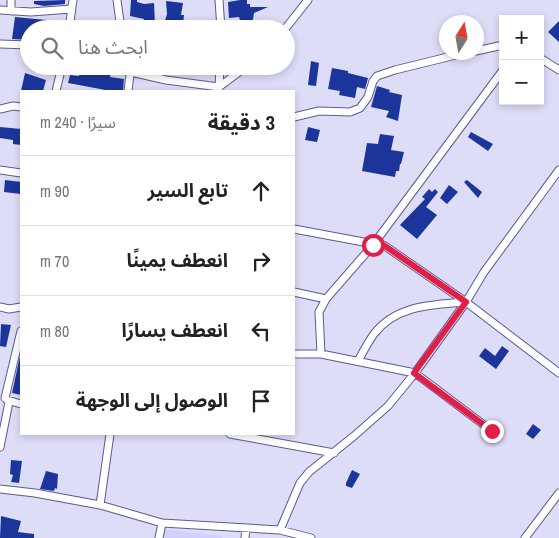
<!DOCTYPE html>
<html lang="ar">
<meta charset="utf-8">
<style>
body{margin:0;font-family:"Archivo Narrow","Noto Sans Arabic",sans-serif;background:#f6f6f6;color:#222;direction:rtl}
.controls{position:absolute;right:15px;top:15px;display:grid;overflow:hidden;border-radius:0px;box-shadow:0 2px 8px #0003}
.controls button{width:45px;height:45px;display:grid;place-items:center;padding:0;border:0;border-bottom:1px solid #e0e0e0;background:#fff;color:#222;font:25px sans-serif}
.compass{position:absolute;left:439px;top:15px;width:45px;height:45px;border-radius:50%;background:#fff;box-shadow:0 2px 8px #0003;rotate:11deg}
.stop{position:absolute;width:15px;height:15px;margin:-11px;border:4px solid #e11d48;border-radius:50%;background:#fff}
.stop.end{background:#e11d48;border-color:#fff;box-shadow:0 1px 5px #0008}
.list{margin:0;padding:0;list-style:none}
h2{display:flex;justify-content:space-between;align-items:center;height:65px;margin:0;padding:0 20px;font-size:21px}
h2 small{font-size:16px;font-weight:400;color:#767676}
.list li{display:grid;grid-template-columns:32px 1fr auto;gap:15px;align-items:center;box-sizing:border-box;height:70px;padding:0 20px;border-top:1px solid #e0e0e0}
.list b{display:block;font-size:19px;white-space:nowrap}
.list em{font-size:16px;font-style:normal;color:#767676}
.icon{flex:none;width:28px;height:28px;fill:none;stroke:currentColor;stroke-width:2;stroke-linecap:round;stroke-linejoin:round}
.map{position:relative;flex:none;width:559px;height:538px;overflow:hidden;direction:ltr}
.search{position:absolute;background:#fff;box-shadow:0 2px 8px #0003;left:20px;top:20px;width:275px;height:55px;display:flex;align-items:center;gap:12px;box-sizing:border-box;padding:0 18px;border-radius:28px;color:#767676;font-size:19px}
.panel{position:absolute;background:#fff;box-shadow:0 2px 8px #0003;left:20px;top:90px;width:275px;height:345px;border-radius:0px;direction:rtl}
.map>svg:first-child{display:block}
.built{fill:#d2d1fc}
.building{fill:#1b359b}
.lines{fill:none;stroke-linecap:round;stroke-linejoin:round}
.street-casing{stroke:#5e5992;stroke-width:9}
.street{stroke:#fff;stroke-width:7}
.route{stroke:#e11d48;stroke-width:6}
</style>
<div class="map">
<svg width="559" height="538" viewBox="0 0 559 538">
<rect width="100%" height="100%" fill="#deddf8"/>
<!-- built -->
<path class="built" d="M165 529 222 536V538H164Z"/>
<!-- building -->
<path class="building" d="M65 0V4L44 6 34 4V1Z
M131 0H137V2L144 4 154 3 155 24 149 25 148 21H144V19L130 16Z
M240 0H247V4H250V7H268L254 13 252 26 241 24 239 17 229 18 228 2Z
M166 1 183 3 181 15H184L183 25 167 26V24H164L167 14Z
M15 17 57 21V29H29V40L12 39Z
M559 21V42L548 32Z
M311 61 319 63 316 86 308 85Z
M81 66H112L110 77 124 79 123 91H111L68 83 70 75 79 76Z
M332 68 348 71V73L368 78 365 89 357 87 355 98 339 95 340 91 328 89Z
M25 73 46 80 43 91H21Z
M377 86 390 90 389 92 402 95 398 121 386 117 389 111 371 107Z
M0 127 21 129V145L13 144V140L0 138Z
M308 127 320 130 317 142 305 140Z
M471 132 493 144 488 151 468 137Z
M380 134 394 136 391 150 404 152 401 164H400L399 171H396L395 177 362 171 367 143 378 144Z
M5 180 21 182V194L4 192Z
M467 180 482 192 478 198 464 182Z
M449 185 458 192 447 204 440 198Z
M429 189 432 192 435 189 438 192 426 207 437 215 417 239 400 225 425 199 422 197Z
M1 324 11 325 6 347 0 346Z
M502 346 509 351 496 369 479 356 485 348 495 356Z
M20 356 21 357V395L12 393Z
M533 424 541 430 533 439 526 434Z
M11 460 22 461 19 483 11 482 13 475 10 474Z
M352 470 360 474 352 488 346 486V483Z
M46 471 58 474 57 489 55 488 54 491 40 489Z
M1 516 21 521 18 532 34 534V538H0Z"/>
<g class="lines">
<defs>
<path id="street" d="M11 0V11
M117 0 121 29
M219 0 221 29
M0 10 31 12 71 9
M69 29 73 0
M285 29 308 0
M0 44 29 45
M476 51 503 45
M540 58 559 70
M131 72 166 80 219 87 247 66
M219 88 220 66
M56 91 62 66
M128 91 131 66
M0 109 13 106 21 107
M294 117 319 111 350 112 360 108 368 97 373 81 377 76 395 70 468 52
M0 170 21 173
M294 229 385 246 466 302 559 373
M294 292 326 299
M0 307 9 309 21 307
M294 354H321L415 373 492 431
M321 354 319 312 326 299 373 245 503 70
M358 361C363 352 368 342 374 334 396 305 432 305 465 302
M5 398 21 331
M7 400 21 404
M230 434 334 453
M0 447 9 402
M0 489 35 493 100 505 162 523 280 530 311 538
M100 505 110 434
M280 530 300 483 309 472 354 436 388 406 415 373 466 302 484 272 559 170
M159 538 162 523
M245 538 246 529
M525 538 559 493"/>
</defs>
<!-- street casing -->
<use href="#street" class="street-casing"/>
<!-- street -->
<use href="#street" class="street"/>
</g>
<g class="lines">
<!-- route -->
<path class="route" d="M373 245 385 246 466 302 414 373 492 431"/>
</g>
</svg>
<div class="controls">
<button>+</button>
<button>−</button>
</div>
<svg class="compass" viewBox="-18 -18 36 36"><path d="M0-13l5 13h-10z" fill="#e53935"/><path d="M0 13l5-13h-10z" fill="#767676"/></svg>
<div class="stop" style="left:373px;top:245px"></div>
<div class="stop end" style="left:492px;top:431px"></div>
<div class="search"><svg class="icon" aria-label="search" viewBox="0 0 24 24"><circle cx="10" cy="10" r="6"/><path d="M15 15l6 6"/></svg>ابحث هنا</div>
<section class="panel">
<h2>3 دقيقة<small>سيرًا · 240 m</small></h2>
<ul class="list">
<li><svg class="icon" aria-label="ahead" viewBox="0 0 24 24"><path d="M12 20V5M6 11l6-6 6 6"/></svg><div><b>تابع السير</b></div><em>90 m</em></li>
<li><svg class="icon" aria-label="right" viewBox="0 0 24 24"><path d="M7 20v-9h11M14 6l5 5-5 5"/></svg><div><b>انعطف يمينًا</b></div><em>70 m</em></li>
<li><svg class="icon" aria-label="left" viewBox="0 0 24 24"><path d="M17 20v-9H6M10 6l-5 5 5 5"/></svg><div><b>انعطف يسارًا</b></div><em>80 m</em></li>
<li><svg class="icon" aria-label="arrive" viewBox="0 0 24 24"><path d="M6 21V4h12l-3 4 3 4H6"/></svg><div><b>الوصول إلى الوجهة</b></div></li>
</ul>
</section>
</div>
